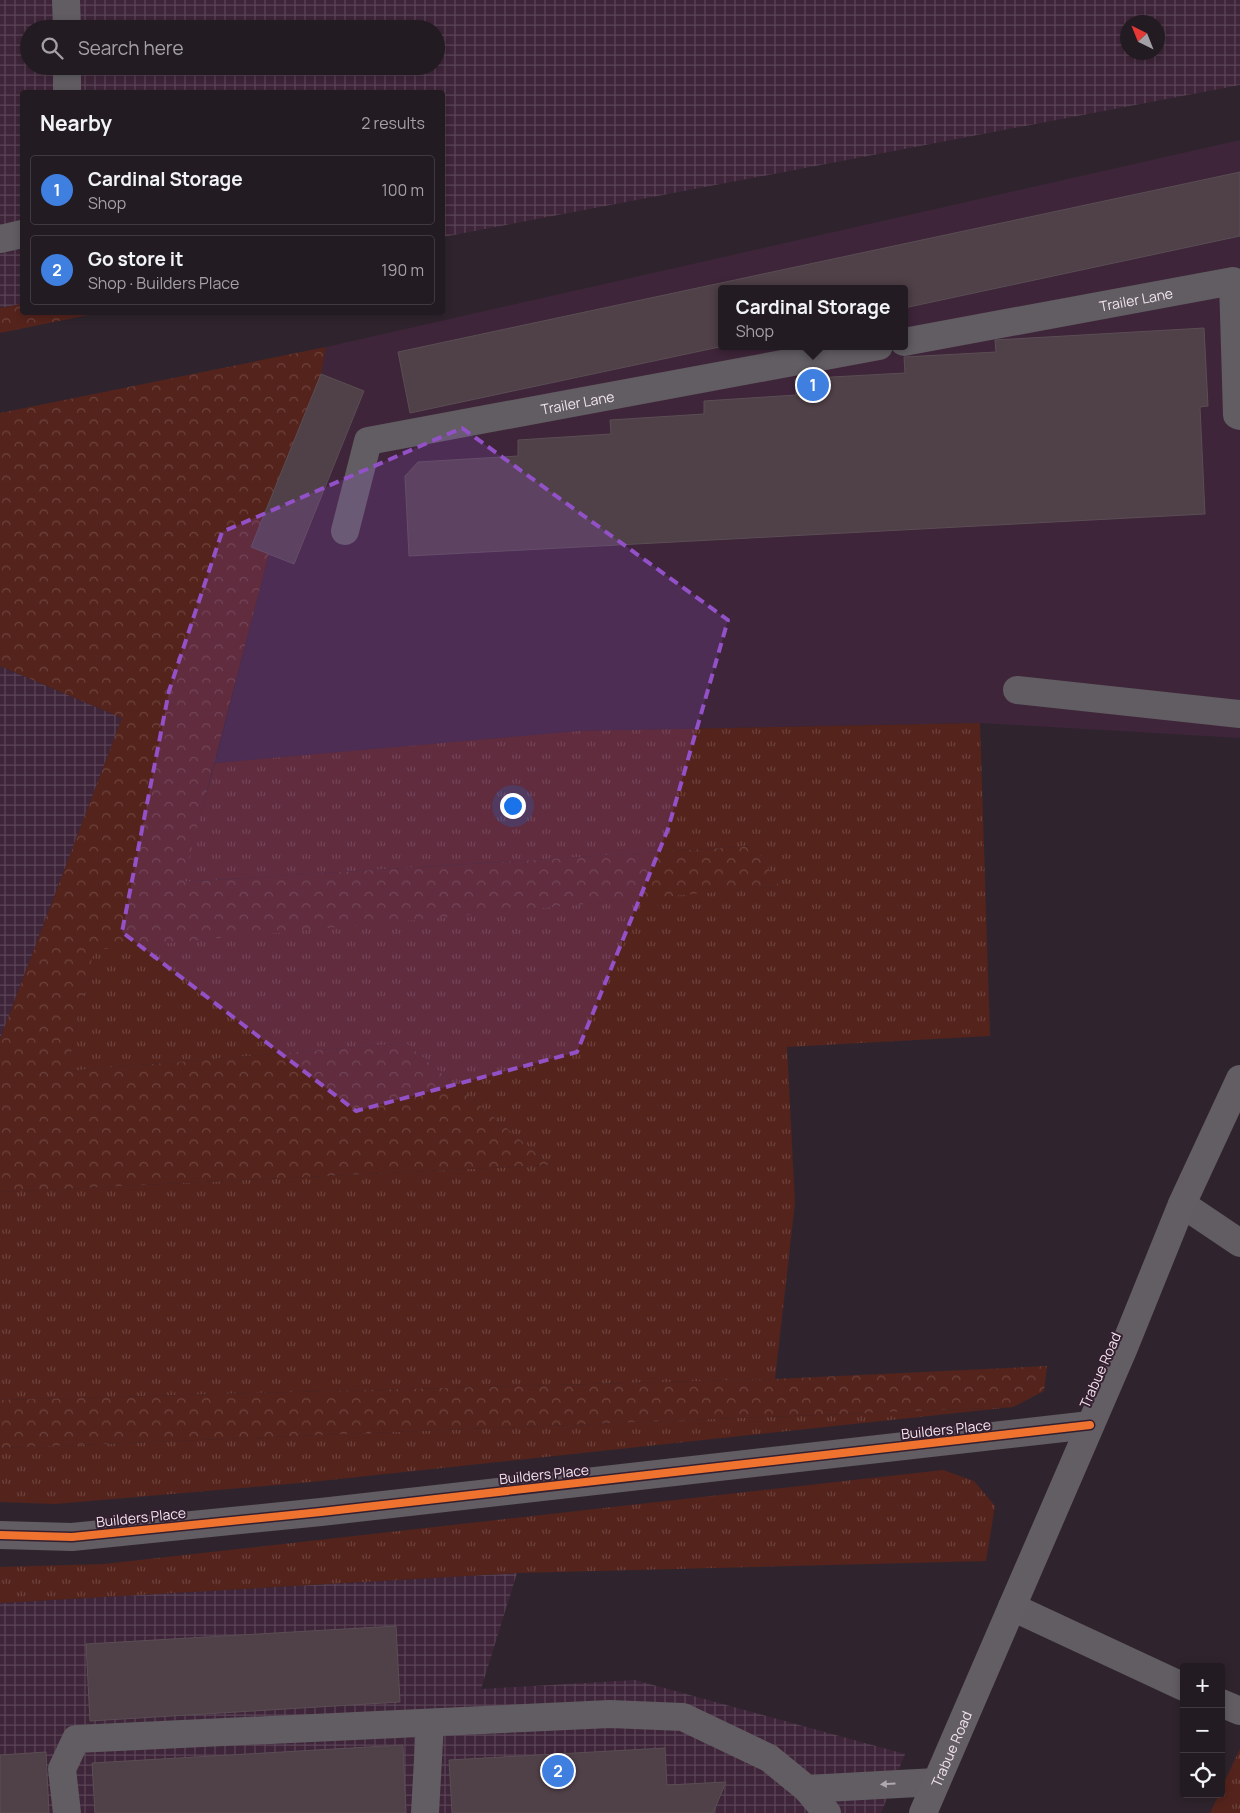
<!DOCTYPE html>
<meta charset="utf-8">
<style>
body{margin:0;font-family:Manrope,sans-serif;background:#2f282f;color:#f1f3f6}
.controls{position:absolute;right:15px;bottom:15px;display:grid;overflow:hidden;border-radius:5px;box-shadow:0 2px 8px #0003}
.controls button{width:45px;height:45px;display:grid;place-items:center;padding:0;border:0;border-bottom:1px solid #403940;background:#231b22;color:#f1f3f6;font:25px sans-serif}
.compass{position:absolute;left:1120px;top:15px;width:45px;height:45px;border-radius:50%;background:#231b22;box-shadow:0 2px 8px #0003;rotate:317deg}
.you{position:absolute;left:512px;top:805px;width:18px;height:18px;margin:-12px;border:4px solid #fff;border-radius:50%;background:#1a73e8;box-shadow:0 0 0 8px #1a73e833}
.badge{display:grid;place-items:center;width:32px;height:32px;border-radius:50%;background:#bca0f2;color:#fff;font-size:16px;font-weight:700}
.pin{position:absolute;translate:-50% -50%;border:2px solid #fff;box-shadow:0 1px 5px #0006}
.popup{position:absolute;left:718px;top:285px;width:190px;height:65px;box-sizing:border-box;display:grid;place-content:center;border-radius:5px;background:#231b22;filter:drop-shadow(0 1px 4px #0005);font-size:16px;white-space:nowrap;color:#a3a1a5}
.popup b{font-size:19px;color:#f1f3f6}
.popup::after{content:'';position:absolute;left:50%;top:100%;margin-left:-10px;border:10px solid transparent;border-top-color:#231b22}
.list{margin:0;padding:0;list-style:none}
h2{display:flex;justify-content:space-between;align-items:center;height:65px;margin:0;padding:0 20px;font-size:21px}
h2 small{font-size:16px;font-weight:400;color:#a3a1a5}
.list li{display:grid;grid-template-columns:32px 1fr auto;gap:15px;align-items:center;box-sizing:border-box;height:70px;margin:0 10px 10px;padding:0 10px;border:1px solid #403940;border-radius:5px}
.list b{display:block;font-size:19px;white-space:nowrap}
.list p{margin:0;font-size:16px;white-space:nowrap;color:#a3a1a5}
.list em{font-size:16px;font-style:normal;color:#a3a1a5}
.icon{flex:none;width:28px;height:28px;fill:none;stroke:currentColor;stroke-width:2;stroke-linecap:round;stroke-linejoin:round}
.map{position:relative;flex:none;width:1240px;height:1813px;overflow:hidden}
.search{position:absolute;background:#231b22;box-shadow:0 2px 8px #0003;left:20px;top:20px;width:425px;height:55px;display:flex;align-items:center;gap:12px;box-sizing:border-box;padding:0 18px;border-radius:28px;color:#a3a1a5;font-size:19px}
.panel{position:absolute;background:#231b22;box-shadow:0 2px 8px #0003;left:20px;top:90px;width:425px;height:225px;border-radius:5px}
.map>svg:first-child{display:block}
.built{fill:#3e2539;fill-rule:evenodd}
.industrial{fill:url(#industrial-grid);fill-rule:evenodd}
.grass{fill:url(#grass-tufts)}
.forest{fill:url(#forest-crowns)}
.building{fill:#504048;stroke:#5a4e54}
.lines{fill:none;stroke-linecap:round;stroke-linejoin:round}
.minor{stroke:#615d62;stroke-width:28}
.major{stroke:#635d64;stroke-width:28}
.cycleway-casing{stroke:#341f30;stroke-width:11}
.cycleway{stroke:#ef722f;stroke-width:8}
.oneway{fill:#b1a7af}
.marked{fill:#9351c8;fill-opacity:0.2;stroke:#9351c8;stroke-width:4;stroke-dasharray:10 6;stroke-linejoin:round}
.labels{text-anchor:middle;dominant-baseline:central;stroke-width:4;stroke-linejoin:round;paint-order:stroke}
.street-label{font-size:14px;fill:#f2e4ee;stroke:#341f30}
</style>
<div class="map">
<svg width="1240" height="1813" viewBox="0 0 1240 1813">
<defs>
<pattern id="industrial-grid" width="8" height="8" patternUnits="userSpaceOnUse" patternTransform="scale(1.25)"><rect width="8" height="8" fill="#3e2539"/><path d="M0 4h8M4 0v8" fill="none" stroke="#5a4456"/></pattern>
<pattern id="grass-tufts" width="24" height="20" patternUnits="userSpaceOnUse" patternTransform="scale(1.25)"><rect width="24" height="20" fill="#54231c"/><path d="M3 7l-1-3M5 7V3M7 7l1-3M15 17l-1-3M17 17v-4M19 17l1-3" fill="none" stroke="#6d433d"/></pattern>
<pattern id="forest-crowns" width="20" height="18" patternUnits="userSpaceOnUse" patternTransform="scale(1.25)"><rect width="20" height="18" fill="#54231c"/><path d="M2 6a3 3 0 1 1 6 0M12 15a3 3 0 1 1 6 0" fill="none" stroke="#6d433d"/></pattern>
</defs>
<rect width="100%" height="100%" fill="#2f242d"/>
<!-- built -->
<path class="built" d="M1240 140V738L980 723 579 731 215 763 269 554 251 547 321 374 326 347ZM722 289H904V346H722Z"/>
<!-- industrial -->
<path class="industrial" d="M0 0H1240V85L443 237 442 92H22V304L0 308ZM1128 22H1158V52H1128ZM29 29H436V66H29Z
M0 666 122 718 0 1039Z
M517 1573 481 1689 635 1680 905 1754 881 1813H0V1603Z"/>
<!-- grass -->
<path class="grass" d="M980 723 990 1036 787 1047 795 1203 775 1379 0 1400V1192L550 1165 406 1043 67 1071 94 949 778 886 754 846 182 882 215 763 579 731Z
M1013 1407 311 1482 55 1504 0 1502V1448Z
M943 1470 974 1481 995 1506 986 1561 517 1573 0 1603V1567L104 1564Z
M1240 1749V1813H1210L1219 1794H1221V1789Z"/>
<!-- forest -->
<path class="forest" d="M22 304V312L98 313 0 333V308Z
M326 347 321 374 251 547 269 554 183 882 754 846 779 886 94 950 67 1071 406 1043 550 1165 0 1192V1039L122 718 0 666V413Z
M1047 1366 1044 1391 1013 1407 0 1448V1400L775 1379Z"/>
<!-- building -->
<path class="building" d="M1240 172V236L904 308V289H722V346H724L410 413 398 352Z
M1204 328 1208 406 1200 407 1205 514 409 556 405 476 418 462 518 456V440L611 434 610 420 704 414V401L796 395 795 379 905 373 904 357 996 352 995 340Z
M321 374 364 391 294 564 251 547Z
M396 1626 400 1702 90 1721 86 1644Z
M403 1745 406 1813H95L92 1763Z
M665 1748 667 1785 726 1782 713 1813H452L449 1760Z
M46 1752 49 1813H0V1755Z"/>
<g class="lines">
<!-- minor -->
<g class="minor">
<path d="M66 0 67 29"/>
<path d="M67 66V92"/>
<path d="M0 239 22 234"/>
<path id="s1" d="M904 342 1233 281 1237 415 1240 416"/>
<path id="s2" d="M345 531 368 441 879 346"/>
<path d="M1017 690 1240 714"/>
<path d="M1182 1204 1240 1243"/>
<path d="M0 1535 72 1537 321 1512 1090 1425"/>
<path d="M1012 1607 1184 1687"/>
<path d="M1221 1703 1240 1711"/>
<path d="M807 1789 936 1782"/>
<path d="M67 1813 62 1769 76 1739 610 1714 683 1717 769 1758 807 1789 827 1813"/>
<path d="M425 1813 430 1723"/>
</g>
<!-- major -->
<path class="major" id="s3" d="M923 1813 1123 1350 1182 1204 1240 1079"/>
<defs>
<path id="cycleway" d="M0 1535 72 1537 321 1512 1090 1425"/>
</defs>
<!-- cycleway casing -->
<use href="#cycleway" class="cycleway-casing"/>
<!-- cycleway -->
<use href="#cycleway" class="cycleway"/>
</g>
<!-- one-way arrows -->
<defs><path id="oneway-solid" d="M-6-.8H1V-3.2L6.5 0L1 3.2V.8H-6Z" transform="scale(1.25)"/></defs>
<use class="oneway" href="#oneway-solid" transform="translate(888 1784) rotate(177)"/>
<!-- marked area -->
<path class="marked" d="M462 428 728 620 668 829 577 1052 356 1111 122 932 169 691 222 532Z"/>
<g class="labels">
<!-- street labels -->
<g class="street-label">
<text stroke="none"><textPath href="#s1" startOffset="236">Trailer Lane</textPath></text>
<text stroke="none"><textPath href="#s2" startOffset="306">Trailer Lane</textPath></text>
<text transform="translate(1100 1370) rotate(-66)">Trabue Road</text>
<text transform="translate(946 1429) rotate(-6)">Builders Place</text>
<text transform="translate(544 1474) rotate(-6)">Builders Place</text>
<text transform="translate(141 1517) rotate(-6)">Builders Place</text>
<text stroke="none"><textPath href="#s3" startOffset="70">Trabue Road</textPath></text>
</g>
</g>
</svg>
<div class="controls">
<button>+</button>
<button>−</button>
<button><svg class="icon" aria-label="locate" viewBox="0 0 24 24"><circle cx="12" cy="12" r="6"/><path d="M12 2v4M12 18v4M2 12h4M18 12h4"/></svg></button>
</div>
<svg class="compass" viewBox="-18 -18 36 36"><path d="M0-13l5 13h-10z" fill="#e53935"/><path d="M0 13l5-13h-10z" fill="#a3a1a5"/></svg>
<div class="you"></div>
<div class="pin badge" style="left:813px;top:385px;background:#3f7fe0">1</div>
<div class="popup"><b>Cardinal Storage</b>Shop</div>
<div class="pin badge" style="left:558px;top:1771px;background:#3f7fe0">2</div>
<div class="search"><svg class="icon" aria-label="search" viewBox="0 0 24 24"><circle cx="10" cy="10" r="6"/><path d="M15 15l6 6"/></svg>Search here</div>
<section class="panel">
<h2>Nearby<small>2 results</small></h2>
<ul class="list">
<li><span class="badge" style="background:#3f7fe0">1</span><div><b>Cardinal Storage</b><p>Shop</p></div><em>100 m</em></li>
<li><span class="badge" style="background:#3f7fe0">2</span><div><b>Go store it</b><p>Shop · Builders Place</p></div><em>190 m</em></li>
</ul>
</section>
</div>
